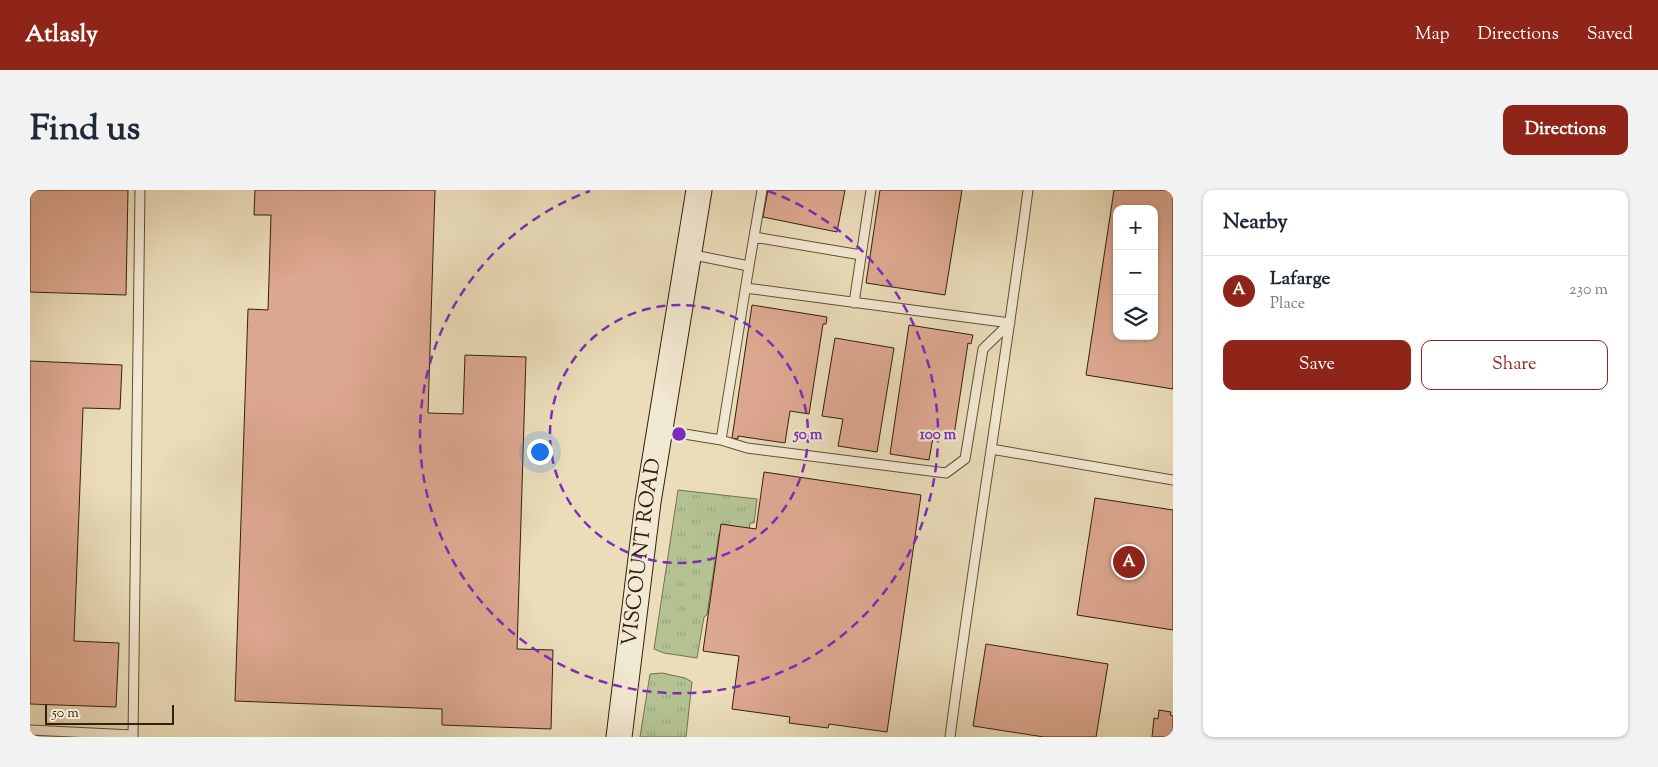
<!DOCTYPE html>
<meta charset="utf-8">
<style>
body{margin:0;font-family:"Sorts Mill Goudy",serif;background:#f2f2f3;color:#1f2937}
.controls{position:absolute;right:15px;top:15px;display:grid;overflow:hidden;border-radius:10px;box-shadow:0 1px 4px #0004}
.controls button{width:45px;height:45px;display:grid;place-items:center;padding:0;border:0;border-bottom:1px solid #e0e1e3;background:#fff;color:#1f2937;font:25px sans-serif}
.scale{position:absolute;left:15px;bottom:12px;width:129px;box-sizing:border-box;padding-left:5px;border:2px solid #33200d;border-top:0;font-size:14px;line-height:18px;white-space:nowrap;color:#33200d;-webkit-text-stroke:4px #f2e9d2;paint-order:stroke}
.you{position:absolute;left:509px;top:261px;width:18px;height:18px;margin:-12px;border:4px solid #fff;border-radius:50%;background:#1a73e8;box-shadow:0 0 0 8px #1a73e833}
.badge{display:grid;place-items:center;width:32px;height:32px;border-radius:50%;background:#8f2418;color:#fff;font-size:16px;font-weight:700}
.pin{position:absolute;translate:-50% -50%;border:2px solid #fff;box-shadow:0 1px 5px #0006}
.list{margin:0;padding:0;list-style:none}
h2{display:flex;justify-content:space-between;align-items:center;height:65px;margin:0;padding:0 20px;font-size:21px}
h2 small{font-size:16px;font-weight:400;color:#747a83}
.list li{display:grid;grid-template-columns:32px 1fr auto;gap:15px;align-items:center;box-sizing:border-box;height:70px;padding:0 20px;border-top:1px solid #e0e1e3}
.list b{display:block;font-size:19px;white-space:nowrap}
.list p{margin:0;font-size:16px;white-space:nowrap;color:#747a83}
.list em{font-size:16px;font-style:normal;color:#747a83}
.actions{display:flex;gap:10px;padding:15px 20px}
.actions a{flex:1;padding:11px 0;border:1px solid #8f2418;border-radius:10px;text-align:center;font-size:18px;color:#8f2418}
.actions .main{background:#8f2418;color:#fff}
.icon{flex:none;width:28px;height:28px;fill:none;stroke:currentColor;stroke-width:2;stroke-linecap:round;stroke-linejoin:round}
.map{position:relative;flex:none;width:1143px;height:547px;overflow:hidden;border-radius:10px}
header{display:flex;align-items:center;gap:30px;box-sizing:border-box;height:70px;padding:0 25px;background:#8f2418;color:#fff}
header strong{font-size:24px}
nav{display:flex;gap:28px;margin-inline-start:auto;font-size:18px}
.intro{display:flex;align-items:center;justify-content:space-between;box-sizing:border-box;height:120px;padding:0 30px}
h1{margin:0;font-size:35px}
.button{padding:12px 22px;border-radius:10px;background:#8f2418;color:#fff;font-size:18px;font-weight:700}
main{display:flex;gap:30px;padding:0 30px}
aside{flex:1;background:#fff;border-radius:10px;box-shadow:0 1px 4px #0004}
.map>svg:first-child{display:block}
.grass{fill:url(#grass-tufts);stroke:#747150}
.building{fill:#dda890;stroke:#33200d;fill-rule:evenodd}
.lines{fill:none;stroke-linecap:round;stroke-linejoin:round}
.lane-casing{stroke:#614f38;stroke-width:11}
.secondary-casing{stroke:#33200d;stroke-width:27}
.lane{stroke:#f2e9d2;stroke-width:9}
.secondary{stroke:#f2e9d2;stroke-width:25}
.ring{fill:none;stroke:#7b2cbf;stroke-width:2.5;stroke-dasharray:9 6}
.labels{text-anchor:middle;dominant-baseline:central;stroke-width:4.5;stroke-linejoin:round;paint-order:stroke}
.street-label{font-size:21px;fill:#33200d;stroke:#f2e9d2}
.centre{fill:#7b2cbf;stroke:#f2e9d2;stroke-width:2.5}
.ring-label{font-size:15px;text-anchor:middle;font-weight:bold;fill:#7b2cbf;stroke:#f2e9d2;stroke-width:4.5;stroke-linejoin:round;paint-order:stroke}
</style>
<header>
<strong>Atlasly</strong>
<nav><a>Map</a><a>Directions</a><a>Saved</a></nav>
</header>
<div class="intro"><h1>Find us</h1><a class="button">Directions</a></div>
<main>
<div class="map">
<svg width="1143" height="547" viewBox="0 0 1143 547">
<defs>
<pattern id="grass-tufts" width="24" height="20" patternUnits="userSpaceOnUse" patternTransform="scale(1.25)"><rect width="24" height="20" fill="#b4c292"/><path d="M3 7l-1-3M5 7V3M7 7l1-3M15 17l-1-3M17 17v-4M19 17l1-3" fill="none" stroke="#9ba67d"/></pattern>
</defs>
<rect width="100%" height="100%" fill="#ebddba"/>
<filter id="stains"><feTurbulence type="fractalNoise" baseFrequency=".004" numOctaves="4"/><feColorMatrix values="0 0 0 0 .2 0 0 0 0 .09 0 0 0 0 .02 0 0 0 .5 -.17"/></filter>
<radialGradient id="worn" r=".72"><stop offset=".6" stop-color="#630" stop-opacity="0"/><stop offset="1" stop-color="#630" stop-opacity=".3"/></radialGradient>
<!-- grass -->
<path class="grass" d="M648 300 727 309 724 333H720L718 348 689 344 677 425 674 427 667 468 634 463 624 459Z
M632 483 655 488 662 492 656 547H610L620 484Z"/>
<!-- building -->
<path class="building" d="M0 0H98L96 105 0 102Z
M225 0H405L398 223 433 224 435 165 496 167 487 459 523 460 521 539 412 535V519L205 511 218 119 238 120 241 25H224Z
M738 0H815L807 42 733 27Z
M850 0H932L915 105 836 93Z
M1084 0H1143V199L1056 185ZM1087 19H1124V146H1087Z
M722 115 797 127 796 134H793L779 224 760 221 755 253 708 246V249L702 248Z
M879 135 943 145 941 154 938 153 924 245 904 242 899 270 860 264Z
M805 148 864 158 847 262 808 256 813 229 792 226Z
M0 171 92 175 90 219 53 218 44 451 89 453 86 517 0 514Z
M734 282 891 305 857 542 799 534 798 538 759 533 760 527 702 519 709 466 673 461 691 334 726 339Z
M1065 308 1143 320V440L1047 425Z
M956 454 1078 474 1066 547H1014L943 536Z
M1129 520 1141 522 1140 525 1143 526V547H1122L1124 528 1128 529Z"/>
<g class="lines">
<defs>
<path id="lane" d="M724 47 831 65
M719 76 732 0
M824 113 841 0
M630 240 691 250 719 76 659 64
M691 250 717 258 916 283 935 269 953 159 980 133 716 98
M961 259 1143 290
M0 540 103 545
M103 547 110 0
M920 547C944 364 974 183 998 0"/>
<g id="secondary">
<path id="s1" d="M589 547 618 312 669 0"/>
</g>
</defs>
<!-- lane casing -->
<use href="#lane" class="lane-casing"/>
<!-- secondary casing -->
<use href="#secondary" class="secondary-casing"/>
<!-- lane -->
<use href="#lane" class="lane"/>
<!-- secondary -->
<use href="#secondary" class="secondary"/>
</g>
<!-- distance rings -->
<g class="ring">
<circle cx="649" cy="244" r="129"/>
<path d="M738 1A259 259 0 1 1 560 1"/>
</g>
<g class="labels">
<!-- street labels -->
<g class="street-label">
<text stroke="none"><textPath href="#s1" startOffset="186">VISCOUNT ROAD</textPath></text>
</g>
</g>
<circle cx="649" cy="244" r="8" class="centre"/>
<g class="ring-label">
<text x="778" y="249">50 m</text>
<text x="908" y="249">100 m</text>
</g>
<rect width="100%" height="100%" filter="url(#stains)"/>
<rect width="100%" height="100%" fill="url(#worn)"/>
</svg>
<div class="controls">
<button>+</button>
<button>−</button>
<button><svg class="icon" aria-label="layers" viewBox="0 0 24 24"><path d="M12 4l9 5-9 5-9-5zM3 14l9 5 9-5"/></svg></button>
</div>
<div class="scale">50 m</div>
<div class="you"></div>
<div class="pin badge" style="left:1099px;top:372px">A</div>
</div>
<aside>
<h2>Nearby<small></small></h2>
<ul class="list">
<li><span class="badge">A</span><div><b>Lafarge</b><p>Place</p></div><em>230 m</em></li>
</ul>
<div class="actions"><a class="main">Save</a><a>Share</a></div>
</aside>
</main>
